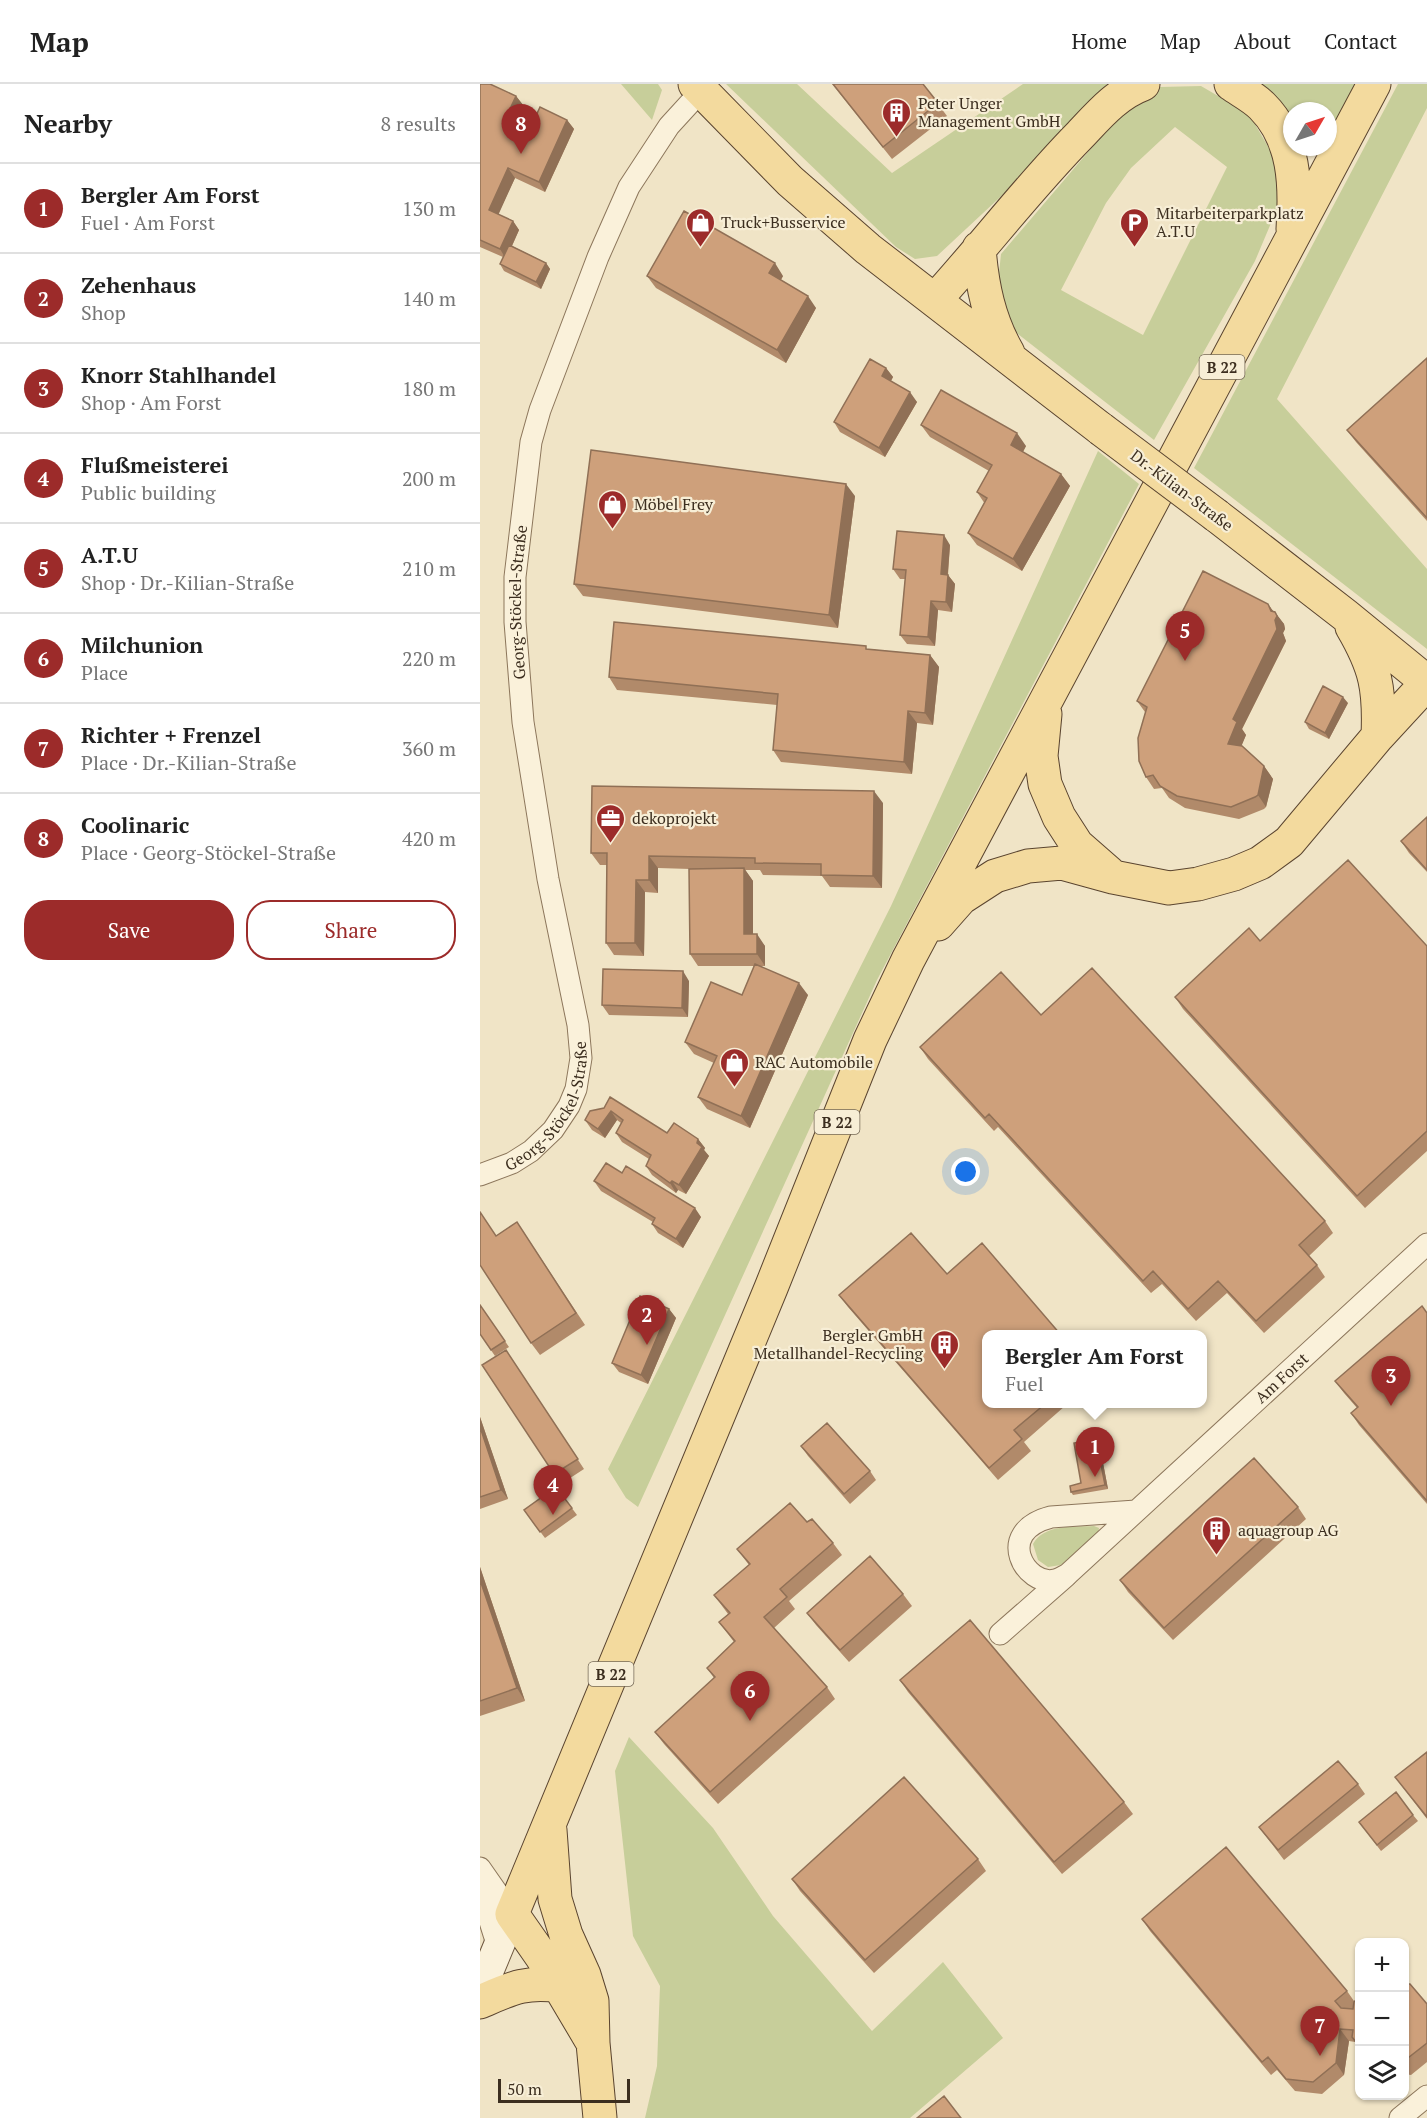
<!DOCTYPE html>
<meta charset="utf-8">
<style>
body{margin:0;font-family:"PT Serif",serif;background:#f2f2f2;color:#222}
.controls{position:absolute;right:18px;bottom:18px;display:grid;overflow:hidden;border-radius:12px;box-shadow:0 2px 4px #0004}
.controls button{width:54px;height:54px;display:grid;place-items:center;padding:0;border:0;border-bottom:2px solid #e0e0e0;background:#fff;color:#222;font:30px sans-serif}
.compass{position:absolute;left:803px;top:18px;width:54px;height:54px;border-radius:50%;background:#fff;box-shadow:0 2px 4px #0004;rotate:51deg}
.scale{position:absolute;left:18px;bottom:15px;width:132px;box-sizing:border-box;padding-left:6px;border:3px solid #3c2e1f;border-top:0;font-size:16px;line-height:21px;white-space:nowrap;color:#3c2e1f;-webkit-text-stroke:4px #f7eed6;paint-order:stroke}
.you{position:absolute;left:486px;top:1088px;width:21px;height:21px;margin:-15px;border:4px solid #fff;border-radius:50%;background:#1a73e8;box-shadow:0 0 0 9px #1a73e833}
.badge{display:grid;place-items:center;width:39px;height:39px;border-radius:50%;background:#9c2b2a;color:#fff;font-size:20px;font-weight:700}
.pin{position:absolute;translate:-50% -50px;filter:drop-shadow(0 2px 3px #0008)}
.pin::after{content:'';position:absolute;top:32px;width:21px;height:18px;background:inherit;clip-path:polygon(0 0,100% 0,50% 100%)}
.popup{position:absolute;left:502px;top:1246px;width:225px;height:78px;box-sizing:border-box;display:grid;place-content:center;border-radius:12px;background:#fff;filter:drop-shadow(0 2px 4px #0005);font-size:20px;white-space:nowrap;color:#767676}
.popup b{font-size:22px;color:#222}
.popup::after{content:'';position:absolute;left:50%;top:100%;margin-left:-12px;border:12px solid transparent;border-top-color:#fff}
.list{margin:0;padding:0;list-style:none}
h2{display:flex;justify-content:space-between;align-items:center;height:78px;margin:0;padding:0 24px;font-size:26px}
h2 small{font-size:20px;font-weight:400;color:#767676}
.list li{display:grid;grid-template-columns:39px 1fr auto;gap:18px;align-items:center;box-sizing:border-box;height:90px;padding:0 24px;border-top:2px solid #e0e0e0}
.list b{display:block;font-size:22px;white-space:nowrap}
.list p{margin:0;font-size:20px;white-space:nowrap;color:#767676}
.list em{font-size:20px;font-style:normal;color:#767676}
.actions{display:flex;gap:12px;padding:18px 24px}
.actions a{flex:1;padding:14px 0;border:2px solid #9c2b2a;border-radius:24px;text-align:center;font-size:21px;color:#9c2b2a}
.actions .main{background:#9c2b2a;color:#fff}
.icon{flex:none;width:33px;height:33px;fill:none;stroke:currentColor;stroke-width:2;stroke-linecap:round;stroke-linejoin:round}
.map{position:relative;flex:none;width:947px;height:2034px;overflow:hidden}
header{display:flex;align-items:center;gap:36px;box-sizing:border-box;height:84px;padding:0 30px;background:#fff;border-bottom:2px solid #e0e0e0}
header strong{font-size:28px}
nav{display:flex;gap:33px;margin-inline-start:auto;font-size:21px}
main{display:flex}
aside{flex:1;background:#fff}
.map>svg:first-child{display:block}
.green{fill:#c7ce9a;fill-rule:evenodd}
.lines{fill:none;stroke-linecap:round;stroke-linejoin:round}
.minor-casing{stroke:#8c765b;stroke-width:23}
.secondary-casing{stroke:#6e573e;stroke-width:32}
.primary-casing{stroke:#5a442f;stroke-width:35}
.minor{stroke:#faf1da;stroke-width:21}
.secondary{stroke:#faf1da;stroke-width:30}
.primary{stroke:#f3da9e;stroke-width:33}
.primary-bridge-casing{stroke:#5a442f;stroke-width:35;stroke-linecap:butt}
.primary-bridge{stroke:#f3da9e;stroke-width:33}
.wall{fill:#b18a6a}
.shaded-wall{fill:#907056}
.building{fill:#cea07b;stroke:#907056;stroke-width:1.5}
.labels{text-anchor:middle;dominant-baseline:central;stroke-width:4.5;stroke-linejoin:round;paint-order:stroke}
.shield{fill:#f7eed6;stroke:#746856;stroke-width:1.5}
.shield-label{font-size:15px;font-weight:bold;fill:#3c2e1f}
.poi-label{font-size:16px;fill:#3c2e1f;stroke:#f7eed6;text-anchor:start}
.street-label{font-size:16px;fill:#3c2e1f;stroke:#f7eed6}
</style>
<header>
<strong>Map</strong>
<nav><a>Home</a><a>Map</a><a>About</a><a>Contact</a></nav>
</header>
<main>
<aside>
<h2>Nearby<small>8 results</small></h2>
<ul class="list">
<li><span class="badge">1</span><div><b>Bergler Am Forst</b><p>Fuel · Am Forst</p></div><em>130 m</em></li>
<li><span class="badge">2</span><div><b>Zehenhaus</b><p>Shop</p></div><em>140 m</em></li>
<li><span class="badge">3</span><div><b>Knorr Stahlhandel</b><p>Shop · Am Forst</p></div><em>180 m</em></li>
<li><span class="badge">4</span><div><b>Flußmeisterei</b><p>Public building</p></div><em>200 m</em></li>
<li><span class="badge">5</span><div><b>A.T.U</b><p>Shop · Dr.-Kilian-Straße</p></div><em>210 m</em></li>
<li><span class="badge">6</span><div><b>Milchunion</b><p>Place</p></div><em>220 m</em></li>
<li><span class="badge">7</span><div><b>Richter + Frenzel</b><p>Place · Dr.-Kilian-Straße</p></div><em>360 m</em></li>
<li><span class="badge">8</span><div><b>Coolinaric</b><p>Place · Georg-Stöckel-Straße</p></div><em>420 m</em></li>
</ul>
<div class="actions"><a class="main">Save</a><a>Share</a></div>
</aside>
<div class="map">
<svg width="947" height="2034" viewBox="0 0 947 2034">
<rect width="100%" height="100%" fill="#f0e4c6"/>
<!-- green -->
<path class="green" d="M141 0H178L182 6 172 36Z
M246 0H317L412 89 543 0H638L606 33 457 172 435 175 416 163Z
M771 0H881L848 62V27H812V41Z
M918 0H947V24L797 315 947 485V565L714 384Z
M721 2 769 30 800 83 797 125 775 177 674 356 534 247 518 199 521 170 643 27 680 3ZM695 43 747 83 663 251 581 206 626 119 651 84Z
M618 367 659 400 397 896 158 1423 146 1414 128 1385 411 822Z
M614 1442 619 1444 618 1450 588 1477 581 1481 568 1483 558 1476 553 1460C564 1440 593 1443 614 1442Z
M149 1653 233 1744 293 1832 392 1947 463 1878 523 1954 430 2034H165L177 1982 180 1902 153 1852 135 1687Z"/>
<g class="lines">
<defs>
<g id="minor">
<path id="s1" d="M0 1091 32 1079 51 1067 73 1046 89 1022 96 1005 101 974 98 941 68 795 43 638 35 538V493L51 358 60 326 118 173 149 103 189 42 221 7"/>
<path id="s2" d="M656 1427 571 1433C513 1448 546 1503 575 1496 580 1495 584 1492 588 1490L947 1160"/>
<path d="M520 1550 586 1492"/>
<path d="M0 1784 32 1830"/>
<path d="M0 1806 18 1863"/>
<path d="M920 2034 947 2012"/>
</g>
<path id="secondary" d="M0 1907 32 1830"/>
<path id="primary" d="M215 0 310 97 388 165 621 345
M751 0C761 7 773 13 782 22 815 55 816 101 813 145
M499 164C502 202 509 236 528 269
M455 216C504 162 548 104 599 52 618 32 636 10 663 0
M737 432 865 531 947 598
M872 543C896 584 900 605 898 652
M565 630 561 672 565 700 579 733 597 761 629 789
M458 840 481 814 515 792 548 782 582 779 633 793 689 804 718 800 754 790 780 779 809 758 898 652 947 599
M70 1746 75 1815 86 1851 104 1891 112 1917 113 1959 120 2034
M0 1918C32 1904 45 1897 81 1902
M113 1959 62 1873 32 1830 291 1204 390 956 428 876 894 0"/>
</defs>
<!-- minor casing -->
<use href="#minor" class="minor-casing"/>
<!-- secondary casing -->
<use href="#secondary" class="secondary-casing"/>
<!-- primary casing -->
<use href="#primary" class="primary-casing"/>
<!-- minor -->
<use href="#minor" class="minor"/>
<!-- secondary -->
<use href="#secondary" class="secondary"/>
<!-- primary -->
<use href="#primary" class="primary"/>
<defs>
<path id="primary-bridge" d="M621 345 737 432"/>
</defs>
<!-- primary-bridge casing -->
<use href="#primary-bridge" class="primary-bridge-casing"/>
<!-- primary-bridge -->
<use href="#primary-bridge" class="primary-bridge"/>
</g>
<!-- wall -->
<path class="wall" d="M0 0 36 12 43 21 39 30 54 36H87L94 45 65 108 35 94 18 130 33 137 39 146 32 162 66 179 70 185 61 205 24 187 20 180 23 173 0 163Z
M352 0H443L467 32 412 75Z
M167 192H303L301 196 336 224 306 279 176 204Z
M947 274V437L876 358 867 346Z
M406 284 413 293 411 297 437 318 405 373 360 348 354 338Z
M441 341 546 362 543 368 581 390 590 402 542 487 497 461 488 449 505 420 497 408 509 387 450 353Z
M375 412 358 544 103 512 94 500Z
M470 461 468 491 475 500 472 528 458 526 455 562 427 560 420 551 425 495H420L413 485Z
M793 527 804 540 805 545 803 549 806 557 762 645 766 651 761 662 784 682 793 695 786 723 784 725 759 735 705 724 689 714 682 704 674 705 666 693 665 628 657 617Z
M388 565 450 571 459 583 453 641 437 639 432 690 301 678 293 666 297 621 137 606 129 593Z
M868 619 849 655 829 645 825 638Z
M403 719 402 804 350 803 342 792 283 791 280 786H265L273 797V850L285 862V882H280L328 911 270 1044 227 1025 218 1013 234 979 214 970 205 958 262 911 274 882H218L210 870V785L178 784V809L165 808 164 872 134 871 126 859 127 781H120L111 769Z
M947 733V788L929 769 921 757Z
M780 857 947 862V1067L885 1124 703 925 695 913Z
M209 897 208 933 129 931 122 921Z
M561 931 845 1137 853 1149 829 1172 837 1181 845 1193 784 1249 747 1209 716 1237 682 1200 671 1209 518 1043 514 1047 448 975 440 963Z
M124 1024 187 1049 218 1055 225 1064 224 1066 229 1072 206 1110 198 1106 196 1109 172 1091 166 1082 169 1075 142 1058 136 1049 141 1039 137 1036 125 1054 112 1046 105 1036Z
M142 1089 221 1133 203 1164 178 1149 172 1140 173 1138 121 1107 114 1097Z
M37 1138 105 1241 60 1271 51 1259 16 1152Z
M359 1211 507 1320H584L585 1322 544 1358 551 1367 518 1396 368 1223Z
M0 1221 29 1263 15 1272 0 1250Z
M189 1225 196 1234 168 1300 139 1288 132 1279Z
M947 1229V1420L879 1341 871 1329 877 1324 864 1309 855 1297Z
M32 1275 104 1385 81 1400 74 1390Z
M0 1333 28 1415 0 1425Z
M616 1355 619 1358 628 1405 593 1411 591 1408 601 1399Z
M321 1362 390 1387 396 1396 370 1420 328 1372Z
M76 1403 97 1431 65 1454 44 1426Z
M818 1423 826 1435 693 1556 648 1508 640 1496Z
M327 1438 353 1459 362 1471 309 1517 315 1525 294 1544 347 1603 355 1615 238 1720 184 1660 175 1648 234 1594 227 1584 254 1558 239 1538 248 1530 234 1511 269 1481 257 1465Z
M0 1483 45 1617 0 1632Z
M423 1510 432 1522 369 1578 336 1541 327 1529Z
M420 1596 644 1718 653 1730 582 1790 428 1608Z
M947 1668V1735L915 1693Z
M878 1700 885 1710 804 1776 779 1743Z
M933 1731 938 1737 901 1767 879 1738Z
M498 1775 506 1787 394 1889 320 1807 312 1795Z
M662 1835 867 1907 874 1917 879 1913V1964L875 1958 869 1957 864 1991 842 2010 815 2007 797 1986 791 1991 670 1847Z
M924 1900 947 1920V1978L931 1991 924 1990Z"/>
<!-- shaded-wall -->
<path class="shaded-wall" d="M36 12 43 21 37 35 30 25Z
M87 36 94 45 65 108 59 98Z
M28 84 35 94 16 136 9 126Z
M33 137 39 146 26 175 20 165Z
M66 179 70 185 61 205 56 198Z
M295 179 303 192 297 202 289 189Z
M328 212 336 224 306 279 297 266Z
M406 284 413 293 408 302 402 292Z
M430 308 437 318 405 373 399 364Z
M537 349 546 362 540 373 531 361Z
M581 390 590 402 542 487 533 475Z
M366 400 375 412 358 544 349 531Z
M464 451 470 461 467 499 461 490Z
M468 491 475 500 472 528 466 518Z
M451 517 458 526 455 562 448 553Z
M788 520 797 532 795 528 804 540 805 545 803 549 806 557 762 645 766 651 757 673 748 660 753 635 791 527Z
M450 571 459 583 453 641 445 629Z
M863 613 868 619 849 655 845 649Z
M428 627 437 639 432 690 424 678Z
M784 682 793 695 786 723 778 711Z
M394 707 403 719 402 804 393 792Z
M169 772 178 784V809L169 796Z
M264 784 273 797V862L264 850Z
M156 796 165 808 164 872 155 859Z
M277 850 285 862V882L277 870Z
M203 887 209 897 208 933 202 924Z
M319 899 328 911 270 1044 261 1032Z
M131 1027 137 1036 125 1054 118 1045Z
M218 1055 225 1064 224 1066 229 1072 206 1110 199 1101Z
M192 1097 198 1106 196 1109 190 1099Z
M215 1124 221 1133 203 1164 196 1155Z
M189 1225 196 1234 168 1300 161 1291Z
M0 1333 28 1415 21 1406 0 1343Z
M616 1355 619 1358 628 1405 625 1401Z
M0 1483 45 1617 37 1604 0 1496Z
M860 1945 869 1957 864 1991 856 1979Z"/>
<!-- building -->
<path class="building" d="M0 0H10L36 12 30 25 54 36 60 23 87 36 59 98 28 84 9 126 33 137 20 165 0 156Z
M353 0H443L458 19 403 63Z
M204 127 295 179 289 189 328 212 297 266 167 192Z
M29 161 66 179 56 198 20 180Z
M947 274V434L867 346Z
M390 275 406 284 402 292 430 308 399 364 354 338Z
M461 306 537 349 531 361 581 390 533 475 488 449 507 414 497 408 512 381 441 341Z
M111 366 366 400 349 531 94 500Z
M417 447 464 451 461 490 468 491 466 518 451 517 448 553 420 551 426 486 413 485Z
M723 487 788 520 791 527 795 528 797 532 795 536 797 545 753 635 757 638 748 660 762 662 784 682 778 711 775 713 751 723 697 712 680 702 673 691 666 693 659 677 658 654 667 623 657 617Z
M134 538 386 562V565L450 571 445 629 428 627 424 678 293 666 298 610 129 593Z
M843 602 863 613 845 649 825 638Z
M112 702 394 707 393 792 341 791V780L275 779V774L169 772V796H156L155 859H126L127 769H111Z
M947 733V786L921 757Z
M868 776 947 862V1047L877 1112 695 913 769 844 780 857Z
M264 784V850H277V870H210L209 785Z
M275 880 319 899 261 1032 218 1013 237 972 205 958 231 898 262 911Z
M612 884 845 1137 819 1161 837 1181 776 1237 738 1197 708 1225 673 1187 663 1197 509 1030 505 1034 440 963 521 888 561 931Z
M123 885 203 887 202 924 122 921Z
M130 1013 187 1049 194 1039 218 1055 217 1059 222 1063 199 1101 192 1097 190 1099 166 1082 171 1071 136 1049 143 1036 131 1027 118 1045 105 1036 110 1027 124 1024Z
M126 1079 142 1089 146 1082 215 1124 196 1155 172 1140 175 1134 114 1097Z
M0 1128 16 1152 37 1138 96 1229 51 1259 0 1181Z
M431 1149 467 1190 502 1159 581 1251H507V1320H565L534 1346 542 1355 509 1384 359 1211Z
M160 1212 189 1225 161 1291 132 1279Z
M0 1221 25 1257 11 1266 0 1250Z
M942 1222 947 1229V1417L871 1329 878 1323 855 1297Z
M26 1266 98 1375 74 1390 2 1281Z
M347 1339 390 1387 364 1410 321 1362Z
M0 1343 21 1406 0 1413Z
M616 1355 625 1401 591 1408 590 1402 601 1399 594 1359Z
M774 1374 818 1423 684 1544 640 1496Z
M76 1403 92 1424 60 1448 44 1426Z
M310 1419 327 1438 332 1435 353 1459 300 1505 307 1513 284 1533 347 1603 230 1708 175 1648 235 1593 227 1584 255 1557 239 1538 250 1529 234 1511 270 1480 257 1465Z
M390 1472 423 1510 360 1566 327 1529Z
M0 1496 37 1604 0 1617Z
M490 1536 644 1718 574 1778 420 1596Z
M947 1668V1733L915 1693Z
M858 1677 878 1700 798 1766 779 1743Z
M424 1693 498 1775 385 1876 312 1795Z
M916 1708 933 1731 897 1761 879 1738Z
M746 1763 867 1907 855 1917 861 1924 873 1925 874 1918 879 1913V1962L872 1953 873 1946 860 1945 856 1979 833 1998 806 1995 788 1973 782 1978 662 1835Z
M924 1900H930L947 1920V1959L924 1977Z
M464 2012 481 2034H437Z"/>
<!-- icons -->
<defs>
<symbol id="building-pin" viewBox="-11 -11 22 30"><path d="M0 17L-7.5 6A9.5 9.5 0 1 1 7.5 6Z" fill="#9c2b2a" stroke="#f7eed6"/><path d="M-4-6H4V6H1V3H-1V6H-4ZM-2.5-4.3h1.7v1.8h-1.7ZM.8-4.3h1.7v1.8H.8ZM-2.5-1h1.7V.8h-1.7ZM.8-1h1.7V.8H.8Z" fill="#fff"/></symbol>
<symbol id="shop-pin" viewBox="-11 -11 22 30"><path d="M0 17L-7.5 6A9.5 9.5 0 1 1 7.5 6Z" fill="#9c2b2a" stroke="#f7eed6"/><path d="M-5-2.5h2.3a2.7 3.5 0 0 1 5.4 0H5L5.5 6h-11ZM-1.5-2.5h3a1.5 2.3 0 0 0-3 0Z" fill="#fff"/></symbol>
<symbol id="parking-pin" viewBox="-11 -11 22 30"><path d="M0 17L-7.5 6A9.5 9.5 0 1 1 7.5 6Z" fill="#9c2b2a" stroke="#f7eed6"/><path d="M-3.5-5.5H1a3.5 3.5 0 0 1 0 7H-1V5.5H-3.5ZM-1-3.4V-.6H.8a1.4 1.4 0 0 0 0-2.8Z" fill="#fff"/></symbol>
<symbol id="office-pin" viewBox="-11 -11 22 30"><path d="M0 17L-7.5 6A9.5 9.5 0 1 1 7.5 6Z" fill="#9c2b2a" stroke="#f7eed6"/><path d="M-6-3h4V-5.5h4V-3h4V5H-6ZM-1-4.5V-3h2v-1.5ZM-6 0V1H6V0Z" fill="#fff"/></symbol>
</defs>
<g fill-rule="evenodd">
<use href="#building-pin" x="400" y="12" width="33" height="45"/>
<use href="#shop-pin" x="204" y="122" width="33" height="45"/>
<use href="#parking-pin" x="638" y="122" width="33" height="45"/>
<use href="#shop-pin" x="116" y="404" width="33" height="45"/>
<use href="#office-pin" x="114" y="718" width="33" height="45"/>
<use href="#shop-pin" x="238" y="962" width="33" height="45"/>
<use href="#building-pin" x="448" y="1244" width="33" height="45"/>
<use href="#building-pin" x="720" y="1430" width="33" height="45"/>
</g>
<g class="labels">
<!-- shield labels -->
<g class="shield">
<rect x="719.5" y="271" width="45" height="24" rx="4.5"/>
<rect x="334.5" y="1026" width="45" height="24" rx="4.5"/>
<rect x="108.5" y="1578" width="45" height="24" rx="4.5"/>
</g>
<g class="shield-label">
<text x="742" y="283">B 22</text>
<text x="357" y="1038">B 22</text>
<text x="131" y="1590">B 22</text>
</g>
<!-- poi labels -->
<g class="poi-label">
<text x="438" y="19">Peter Unger<tspan x="438" dy="18">Management GmbH</tspan></text>
<text x="676" y="129">Mitarbeiterparkplatz<tspan x="676" dy="18">A.T.U</tspan></text>
<text x="241" y="138">Truck+Busservice</text>
<text x="154" y="420">Möbel Frey</text>
<text x="152" y="734">dekoprojekt</text>
<text x="275" y="978">RAC Automobile</text>
<text x="443" y="1251" text-anchor="end">Bergler GmbH<tspan x="443" dy="18">Metallhandel-Recycling</tspan></text>
<text x="758" y="1446">aquagroup AG</text>
</g>
<!-- street labels -->
<g class="street-label">
<text transform="translate(702 406) rotate(37)">Dr.-Kilian-Straße</text>
<text stroke="none"><textPath href="#s1" startOffset="627">Georg-Stöckel-Straße</textPath></text>
<text stroke="none"><textPath href="#s1" startOffset="105">Georg-Stöckel-Straße</textPath></text>
<text stroke="none"><textPath href="#s2" startOffset="492">Am Forst</textPath></text>
</g>
</g>
</svg>
<div class="controls">
<button>+</button>
<button>−</button>
<button><svg class="icon" aria-label="layers" viewBox="0 0 24 24"><path d="M12 4l9 5-9 5-9-5zM3 14l9 5 9-5"/></svg></button>
</div>
<svg class="compass" viewBox="-18 -18 36 36"><path d="M0-13l5 13h-10z" fill="#e53935"/><path d="M0 13l5-13h-10z" fill="#767676"/></svg>
<div class="scale">50 m</div>
<div class="you"></div>
<div class="pin badge" style="left:615px;top:1393px">1</div>
<div class="popup"><b>Bergler Am Forst</b>Fuel</div>
<div class="pin badge" style="left:167px;top:1261px">2</div>
<div class="pin badge" style="left:911px;top:1322px">3</div>
<div class="pin badge" style="left:73px;top:1431px">4</div>
<div class="pin badge" style="left:705px;top:577px">5</div>
<div class="pin badge" style="left:270px;top:1637px">6</div>
<div class="pin badge" style="left:840px;top:1972px">7</div>
<div class="pin badge" style="left:41px;top:70px">8</div>
</div>
</main>
